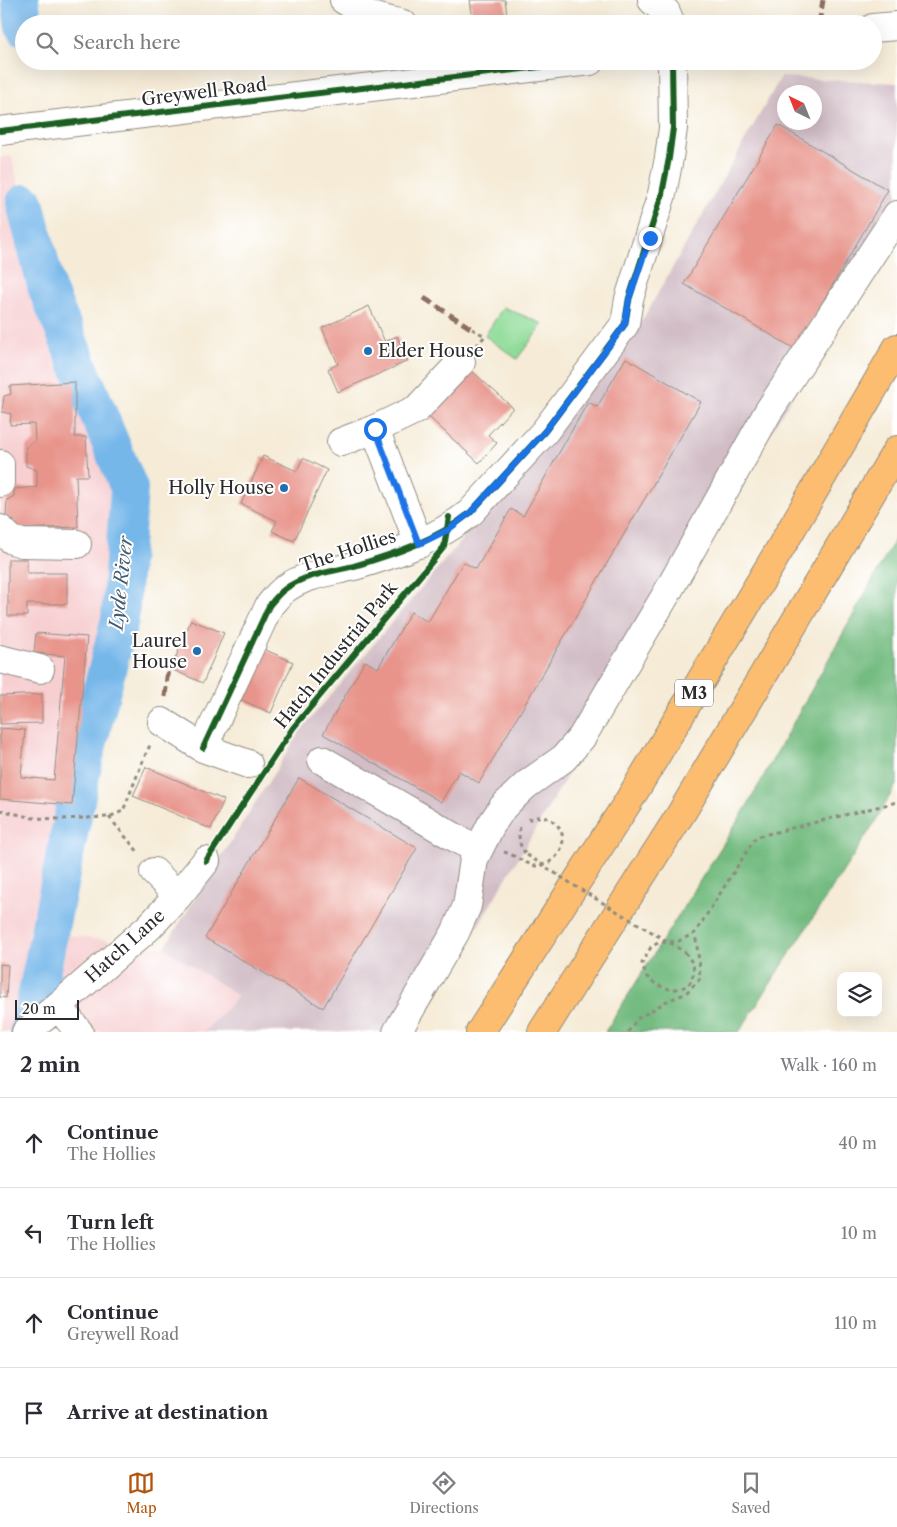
<!DOCTYPE html>
<meta charset="utf-8">
<style>
body{margin:0;font-family:"Libre Caslon Text",serif;background:#f2f2f3;color:#2b2b33}
.controls{position:absolute;right:15px;bottom:15px;display:grid;overflow:hidden;border-radius:10px;box-shadow:0 5px 20px #0002}
.controls button{width:45px;height:45px;display:grid;place-items:center;padding:0;border:0;border-bottom:1px solid #e1e1e2;background:#fff;color:#2b2b33;font:25px sans-serif}
.compass{position:absolute;left:777px;top:85px;width:45px;height:45px;border-radius:50%;background:#fff;box-shadow:0 5px 20px #0002;rotate:317deg}
.scale{position:absolute;left:15px;bottom:12px;width:64px;box-sizing:border-box;padding-left:5px;border:2px solid #2b2b2b;border-top:0;font-size:14px;line-height:18px;white-space:nowrap;color:#2b2b2b;-webkit-text-stroke:4px #fff;paint-order:stroke}
.stop{position:absolute;width:15px;height:15px;margin:-11px;border:4px solid #1a73e8;border-radius:50%;background:#fff}
.stop.end{background:#1a73e8;border-color:#fff;box-shadow:0 1px 5px #0008}
.list{margin:0;padding:0;list-style:none}
h2{display:flex;justify-content:space-between;align-items:center;height:65px;margin:0;padding:0 20px;font-size:21px}
h2 small{font-size:16px;font-weight:400;color:#7c7c81}
.list li{display:grid;grid-template-columns:32px 1fr auto;gap:15px;align-items:center;box-sizing:border-box;height:90px;padding:0 20px;border-top:1px solid #e1e1e2}
.list b{display:block;font-size:19px;white-space:nowrap}
.list p{margin:0;font-size:16px;white-space:nowrap;color:#7c7c81}
.list em{font-size:16px;font-style:normal;color:#7c7c81}
.icon{flex:none;width:28px;height:28px;fill:none;stroke:currentColor;stroke-width:2;stroke-linecap:round;stroke-linejoin:round}
.map{position:relative;flex:none;width:897px;height:1032px;overflow:hidden}
.search{position:absolute;background:#fff;box-shadow:0 5px 20px #0002;left:15px;right:15px;top:15px;height:55px;display:flex;align-items:center;gap:12px;box-sizing:border-box;padding:0 18px;border-radius:28px;color:#7c7c81;font-size:19px}
.sheet{height:425px;background:#fff}
nav{display:flex;justify-content:space-around;align-items:center;box-sizing:border-box;height:70px;border-top:1px solid #e1e1e2;background:#fff;font-size:14px;color:#7c7c81}
nav a{display:grid;justify-items:center;gap:2px}
nav .on{color:#b45309}
.map>svg:first-child{display:block}
.built{fill:#f7cfd1}
.industrial{fill:#d2bdc6;fill-rule:evenodd}
.green{fill:#8fdb98;stroke:#5d8362}
.forest{fill:#73bb80;stroke:#4f7356}
.lines{fill:none;stroke-linecap:round;stroke-linejoin:round}
.river{stroke:#76b7ea;stroke-width:38}
.building{fill:#e8948b}
.minor-casing{stroke:#908b80;stroke-width:30}
.highway-casing{stroke:#908b80;stroke-width:30}
.path{stroke:#908b80;stroke-width:3;stroke-dasharray:4 4;stroke-linecap:butt}
.minor{stroke:#fff;stroke-width:28}
.highway{stroke:#fcbd6f;stroke-width:28}
.path-bridge{stroke:#908b80;stroke-width:3;stroke-dasharray:4 4;stroke-linecap:butt}
.quiet{stroke:#8d6e63;stroke-width:5;stroke-dasharray:10 5;stroke-linecap:butt}
.cycleway-casing{stroke:#fff;stroke-width:9}
.cycleway{stroke:#1b5e20;stroke-width:6}
.route{stroke:#1a73e8;stroke-width:6}
.poi-dot{fill:#1f6fb2;stroke:#fff;stroke-width:2}
.labels{text-anchor:middle;dominant-baseline:central;stroke-width:4;stroke-linejoin:round;paint-order:stroke}
.shield{fill:#fff;stroke:#6b6b6b;stroke-width:1}
.shield-label{font-size:16px;font-weight:bold;fill:#2b2b2b}
.street-label{font-size:18px;fill:#2b2b2b;stroke:#fff}
.poi-label{font-size:18px;fill:#2b2b2b;stroke:#fff;text-anchor:end}
.water-label{font-size:19px;font-style:italic;fill:#455c6e;stroke:#fff}
</style>
<div class="map">
<svg width="897" height="1032" viewBox="0 0 897 1032">
<rect width="100%" height="100%" fill="#fff"/>
<filter id="ink" filterUnits="userSpaceOnUse"><feTurbulence type="fractalNoise" baseFrequency=".02" numOctaves="2"/><feDisplacementMap in="SourceGraphic" scale="10" xChannelSelector="R" yChannelSelector="G"/><feConvolveMatrix kernelMatrix="1 2 1 2 8 2 1 2 1" color-interpolation-filters="sRGB"/></filter>
<filter id="wash" filterUnits="userSpaceOnUse"><feTurbulence type="fractalNoise" baseFrequency=".0096" numOctaves="4" result="noise"/><feDisplacementMap in="SourceGraphic" scale="20" xChannelSelector="R" yChannelSelector="G"/><feGaussianBlur stdDeviation="1.12" result="paint"/><feColorMatrix in="noise" values="0 0 0 0 0 0 0 0 0 0 0 0 0 0 0 0 0 1.4 0 .05"/><feComposite in="paint" operator="in"/></filter>
<g filter="url(#wash)">
<rect width="100%" height="100%" fill="#f5ebd6"/>
<!-- built -->
<path class="built" d="M12 156 44 304 109 485 110 609 44 932 164 948 238 996 204 1032H0V158Z"/>
<!-- industrial -->
<path class="industrial" d="M781 77 897 83V220L415 1032H204L238 996 164 948 301 730 624 348 646 314ZM784 92H814V122H784Z"/>
<!-- green -->
<path class="green" d="M503 307 543 324 517 359 485 336Z"/>
<!-- forest -->
<path class="forest" d="M897 536V783L875 822 739 1032H605L747 806Z"/>
<g class="lines">
<!-- river -->
<path class="river" d="M20 0 24 27
M25 203 47 289 129 488 120 619 85 756 29 1032"/>
</g>
<g id="blocks">
<!-- building -->
<path class="building" d="M470 0H505L507 15 473 20Z
M778 125 888 190 795 349 684 284Z
M369 306 385 342 397 336 408 361 338 392 328 369 338 364 322 328Z
M626 358 701 402 479 783 459 771 441 802 323 734 365 661 378 668 411 612 428 622 463 562 476 569 511 509 523 516 588 402 597 407Z
M472 371 513 408 488 435 497 443 479 463 420 409 438 389 447 398Z
M75 382V437H86L88 476H76L78 527 14 529V520L6 516 7 500 14 496V489L37 487V470L26 466V447L35 441 34 424 10 425 11 414 2 412 4 396 11 394 10 386Z
M263 456 297 471 303 458 327 470 294 541 272 531 277 521 241 504Z
M8 559H27V573H67V604H27V616H8Z
M191 620 224 633 203 683 171 669Z
M36 633 87 637 72 805 0 799V728L25 730 21 777 54 780 65 656 34 653Z
M259 647 293 662 271 713 237 698Z
M42 694V723L0 724V696Z
M146 767 224 800 211 829 133 796Z
M299 778 417 848 323 1008 205 938Z
M0 964 8 965 6 998 0 997Z"/>
</g>
</g>
<g filter="url(#ink)">
<use href="#blocks" fill-opacity="0" stroke="#908b80" stroke-width="1"/>
<g class="lines">
<defs>
<path id="minor" d="M344 0 371 16 403 24
M652 0 666 12 671 24
M873 28 897 26
M0 131 590 61
M375 429 419 544
M341 442 375 429 417 409 461 362
M0 464V483
M0 529 12 540 22 543 77 544
M0 659 40 669
M162 722 203 748 248 764
M203 748 269 606C274 600 279 593 285 589 305 574 331 572 354 566 395 554 436 540 470 513L545 431 625 324 629 299 662 194 669 158 673 128 672 61
M322 760 461 841 478 849
M154 872 178 896
M58 1006 79 1032
M26 1032 58 1006 149 927 178 896 206 861
M397 1032 455 933 467 906 474 859 491 825 503 807 526 785 564 758 582 737 667 593 768 412 897 215"/>
<path id="highway" d="M480 1032 628 802 777 554 897 348
M542 1032 682 812 897 450"/>
</defs>
<!-- minor casing -->
<use href="#minor" class="minor-casing"/>
<!-- highway casing -->
<use href="#highway" class="highway-casing"/>
<!-- path -->
<path class="path" d="M472 329 485 336 477 345
M0 810 33 818 60 819 109 817 123 811 144 758 151 743
M109 817 139 853
M520 827C518 838 519 847 527 855
M504 852C514 855 526 864 536 866 541 866 547 864 551 861 578 842 554 804 526 821
M685 952C695 966 697 970 688 986L672 990 657 985 646 976 642 963 651 947 658 943 679 941 695 933 756 837 897 802
M628 1032 637 1019 669 1000 685 994 699 980 700 968 695 933"/>
<!-- minor -->
<use href="#minor" class="minor"/>
<!-- highway -->
<use href="#highway" class="highway"/>
<!-- path-bridge -->
<path class="path-bridge" d="M527 855 578 888 685 952"/>
<!-- quiet -->
<path class="quiet" d="M819 24 823 0
M424 298 472 329
M165 697 168 667"/>
<defs>
<path id="cycleway" d="M0 131 590 61
M203 748 269 606C274 600 279 593 285 589 305 574 331 572 354 566 395 554 436 540 470 513L545 431 625 324 629 299 662 194 669 158 673 128 672 61
M206 861 293 728 444 547 449 517"/>
</defs>
<!-- cycleway casing -->
<use href="#cycleway" class="cycleway-casing"/>
<!-- cycleway -->
<use href="#cycleway" class="cycleway"/>
</g>
</g>
<g class="lines" filter="url(#ink)">
<!-- route -->
<path class="route" d="M375 429 419 544 448 530 470 513 545 431 612 342 625 324 629 299 650 238"/>
</g>
<!-- markers -->
<g class="poi-dot">
<circle cx="368" cy="351" r="5"/>
<circle cx="284" cy="488" r="5"/>
<circle cx="197" cy="651" r="5"/>
</g>
<g class="labels">
<!-- shield labels -->
<rect class="shield" x="675" y="679.5" width="38" height="27" rx="4"/>
<g class="shield-label">
<text x="694" y="693">M3</text>
</g>
<!-- street labels -->
<g class="street-label">
<text transform="translate(204 92) rotate(-7)">Greywell Road</text>
<text transform="translate(348 551) rotate(-18)">The Hollies</text>
<text transform="translate(336 655) rotate(-51)">Hatch Industrial Park</text>
<text transform="translate(125 946) rotate(-42)">Hatch Lane</text>
</g>
<!-- poi labels -->
<g class="poi-label">
<text x="378" y="351" text-anchor="start">Elder House</text>
<text x="274" y="488">Holly House</text>
<text x="187" y="641">Laurel<tspan x="187" dy="21">House</tspan></text>
</g>
<!-- water labels -->
<g class="water-label">
<text transform="translate(121 583) rotate(-84)">Lyde River</text>
</g>
</g>
</svg>
<div class="controls">
<button><svg class="icon" aria-label="layers" viewBox="0 0 24 24"><path d="M12 4l9 5-9 5-9-5zM3 14l9 5 9-5"/></svg></button>
</div>
<svg class="compass" viewBox="-18 -18 36 36"><path d="M0-13l5 13h-10z" fill="#e53935"/><path d="M0 13l5-13h-10z" fill="#7c7c81"/></svg>
<div class="scale">20 m</div>
<div class="stop" style="left:375px;top:429px"></div>
<div class="stop end" style="left:650px;top:238px"></div>
<div class="search"><svg class="icon" aria-label="search" viewBox="0 0 24 24"><circle cx="10" cy="10" r="6"/><path d="M15 15l6 6"/></svg>Search here</div>
</div>
<section class="sheet">
<h2>2 min<small>Walk · 160 m</small></h2>
<ul class="list">
<li><svg class="icon" aria-label="ahead" viewBox="0 0 24 24"><path d="M12 20V5M6 11l6-6 6 6"/></svg><div><b>Continue</b><p>The Hollies</p></div><em>40 m</em></li>
<li><svg class="icon" aria-label="left" viewBox="0 0 24 24"><path d="M17 20v-9H6M10 6l-5 5 5 5"/></svg><div><b>Turn left</b><p>The Hollies</p></div><em>10 m</em></li>
<li><svg class="icon" aria-label="ahead" viewBox="0 0 24 24"><path d="M12 20V5M6 11l6-6 6 6"/></svg><div><b>Continue</b><p>Greywell Road</p></div><em>110 m</em></li>
<li><svg class="icon" aria-label="arrive" viewBox="0 0 24 24"><path d="M6 21V4h12l-3 4 3 4H6"/></svg><div><b>Arrive at destination</b></div></li>
</ul>
</section>
<nav>
<a class="on"><svg class="icon" aria-label="map" viewBox="0 0 24 24"><path d="M3 6l6-2 6 2 6-2v14l-6 2-6-2-6 2zM9 4v14M15 6v14"/></svg>Map</a>
<a><svg class="icon" aria-label="directions" viewBox="0 0 24 24"><path d="M12 3l9 9-9 9-9-9zM9 14v-3h6M13 9l2 2-2 2"/></svg>Directions</a>
<a><svg class="icon" aria-label="saved" viewBox="0 0 24 24"><path d="M7 4h10v16l-5-4-5 4z"/></svg>Saved</a>
</nav>
